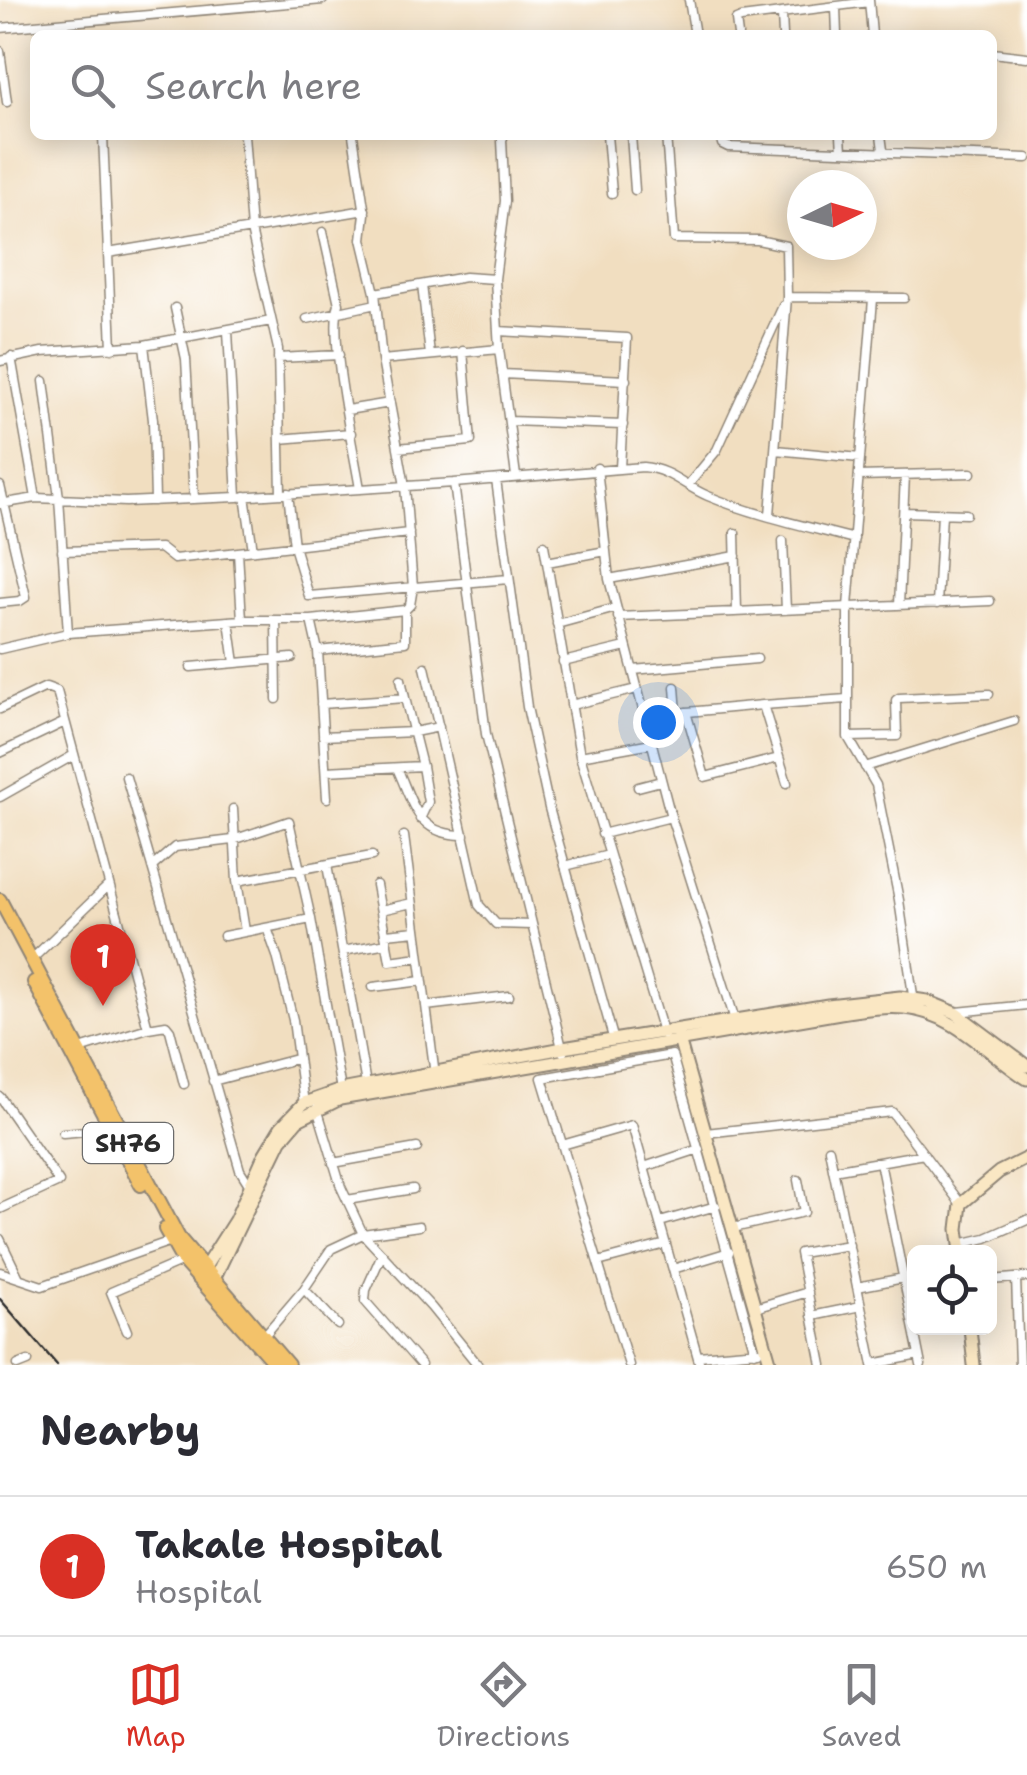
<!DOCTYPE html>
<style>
body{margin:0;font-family:"Shantell Sans",sans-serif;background:#f2f2f3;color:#2b2b33}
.controls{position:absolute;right:30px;bottom:30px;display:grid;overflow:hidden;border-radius:15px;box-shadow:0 5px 25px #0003}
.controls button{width:90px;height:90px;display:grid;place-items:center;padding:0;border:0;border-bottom:2px solid #e1e1e2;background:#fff;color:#2b2b33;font:50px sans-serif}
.compass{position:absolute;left:787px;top:170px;width:90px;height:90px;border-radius:50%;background:#fff;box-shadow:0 5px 25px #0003;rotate:85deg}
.you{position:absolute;left:658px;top:722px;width:35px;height:35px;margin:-25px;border:8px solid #fff;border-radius:50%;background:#1a73e8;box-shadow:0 0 0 15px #1a73e833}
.badge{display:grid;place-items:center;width:65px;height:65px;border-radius:50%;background:#d93025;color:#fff;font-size:32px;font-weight:700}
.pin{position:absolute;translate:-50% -82px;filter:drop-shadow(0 2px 5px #0008)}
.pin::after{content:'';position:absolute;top:52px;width:35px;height:30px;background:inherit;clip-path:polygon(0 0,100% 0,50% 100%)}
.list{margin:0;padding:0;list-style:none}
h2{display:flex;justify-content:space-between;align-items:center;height:130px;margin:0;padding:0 40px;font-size:42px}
h2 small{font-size:32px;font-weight:400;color:#7c7c81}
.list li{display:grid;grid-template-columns:65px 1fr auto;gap:30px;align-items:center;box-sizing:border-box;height:140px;padding:0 40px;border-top:2px solid #e1e1e2}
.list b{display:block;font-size:38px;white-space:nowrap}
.list p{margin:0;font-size:32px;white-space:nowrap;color:#7c7c81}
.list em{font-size:32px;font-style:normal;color:#7c7c81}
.icon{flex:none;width:55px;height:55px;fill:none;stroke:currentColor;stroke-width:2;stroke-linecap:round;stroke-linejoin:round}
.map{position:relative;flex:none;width:1027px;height:1365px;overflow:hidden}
.search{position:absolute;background:#fff;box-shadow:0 5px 25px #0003;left:30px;right:30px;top:30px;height:110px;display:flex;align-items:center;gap:25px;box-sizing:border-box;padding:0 35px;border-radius:15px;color:#7c7c81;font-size:38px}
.sheet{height:270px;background:#fff}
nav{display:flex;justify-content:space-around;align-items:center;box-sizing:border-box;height:140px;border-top:2px solid #e1e1e2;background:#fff;font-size:28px;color:#7c7c81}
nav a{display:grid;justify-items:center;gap:5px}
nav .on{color:#d93025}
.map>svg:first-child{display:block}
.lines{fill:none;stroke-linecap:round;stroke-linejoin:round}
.street-casing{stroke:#8e8476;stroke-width:11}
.secondary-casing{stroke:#8e8476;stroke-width:15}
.primary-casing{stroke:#8e8476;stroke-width:16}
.street{stroke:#fff;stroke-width:8}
.secondary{stroke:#fae7c3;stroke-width:11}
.primary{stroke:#f3c26a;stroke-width:12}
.rail{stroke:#2b2b2b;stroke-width:2.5}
.labels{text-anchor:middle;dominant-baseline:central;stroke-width:8;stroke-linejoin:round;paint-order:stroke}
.shield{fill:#fff;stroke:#6b6b6b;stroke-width:2.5}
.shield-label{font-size:25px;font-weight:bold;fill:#2b2b2b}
</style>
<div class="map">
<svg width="1027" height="1365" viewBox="0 0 1027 1365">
<rect width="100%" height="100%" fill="#fff"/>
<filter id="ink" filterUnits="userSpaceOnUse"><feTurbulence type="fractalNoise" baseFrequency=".01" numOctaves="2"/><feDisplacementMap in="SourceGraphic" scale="20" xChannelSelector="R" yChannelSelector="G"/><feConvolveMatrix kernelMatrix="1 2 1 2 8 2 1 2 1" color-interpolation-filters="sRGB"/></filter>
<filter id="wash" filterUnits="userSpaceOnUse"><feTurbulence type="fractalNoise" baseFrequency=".0048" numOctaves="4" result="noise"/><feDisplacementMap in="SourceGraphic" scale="40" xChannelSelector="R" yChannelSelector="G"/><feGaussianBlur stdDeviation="2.25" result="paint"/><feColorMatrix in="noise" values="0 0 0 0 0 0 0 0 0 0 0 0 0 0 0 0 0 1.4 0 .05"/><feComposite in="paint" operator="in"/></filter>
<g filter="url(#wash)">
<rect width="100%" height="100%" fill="#f1dec0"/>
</g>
<g filter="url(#ink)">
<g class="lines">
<defs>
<path id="street" d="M689 0 695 35
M869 0 872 35
M836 7 837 35
M782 15 783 35
M0 28 323 0
M738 35 736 20 741 18 869 2
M0 51 7 102
M992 53 1027 57
M103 135 112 348
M244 135 251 230 278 349 281 494
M607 135 612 193
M631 135 635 190
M666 135 674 239 758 240 786 246 787 297 770 515
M721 135 722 144 728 147 1027 158
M841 135 842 151
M881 135 883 150
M323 232 339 304C328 335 354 451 360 489
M108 253 365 210
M495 279 505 201 502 140 504 135
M422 285 430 355
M375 293 465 277 495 279 499 349 516 476
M787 297 904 298
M873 299 848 607V737L876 785 899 900 914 1002
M175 308 186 359 194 499
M307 319 376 304
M228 331 237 497
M498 331 627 338 620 468
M144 345 153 420 155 501
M11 357 36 498
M278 358 339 355
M382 360 499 349
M0 361 42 352 144 345 271 321
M502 374 626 380
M44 381 59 498 68 633
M347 410 390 403
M509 421 623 425
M280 439 351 433
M398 448 471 441 463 351
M776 450 860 458
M597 468 609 579 671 817 735 1020
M859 476 971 473
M496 480 527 707 549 808 614 1041
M454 483 486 734 563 1052
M688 485 717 450 783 306
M0 486 26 597 20 601 0 603
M288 493 294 546 309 596 509 579
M245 496 253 550
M0 504 36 498 126 502 237 497 454 483 643 467C670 469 684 486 708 496 754 515 805 526 854 539
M904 512 966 514
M735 533 737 612
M783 541 786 610
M544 545 580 756 664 1035
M62 551 160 548 174 559 409 533
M238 552 242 620
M547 562 606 551
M609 579 736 556
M937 604 942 514
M899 605 905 475
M618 617 990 601
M276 620 277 699
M311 620 318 651 327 798
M229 621 235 663
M557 624 616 608
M0 649 68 633 242 620H311L405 610
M318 651 405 642V610L410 605 413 587 405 486 382 360 375 293 362 239 365 214 353 135
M563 662 626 647
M191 667 292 658
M425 667 479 905 496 924 531 925
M633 670 757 659
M401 679 405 698
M675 687 677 713
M321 704 405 698 422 766 326 771
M571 705 637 689
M763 705 847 699
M0 709 46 687 57 691 148 1028
M686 712 705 777 779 758
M644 716 763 705 787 783
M323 736 414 732 439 727
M848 737 897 736 896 700 899 698 989 694
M0 753 65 722
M580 756 652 743
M865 767 1014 721
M397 768C414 805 417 835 464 835
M126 777 240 1170 250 1186
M638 787 661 781
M0 797 74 755
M233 809 237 881 245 931
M420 819 428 802 422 766
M602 834 671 817
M404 836 435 1075
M327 865 366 1084
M565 866 609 855
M152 867 175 847 233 840 289 821 311 919 341 1090
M237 881 372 856
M376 885 390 961 419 957
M381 910 412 903
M267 928 277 956 293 1020 304 1104
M386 934 416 931
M224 936 311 919
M343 951 387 943
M31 960 109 885
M373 987 422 981
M426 1006 509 996
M957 1012 1027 1005
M80 1049 148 1028 166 1025 170 1030 184 1084
M542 1078 672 1055 755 1352
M542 1078 629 1365
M213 1081 296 1059
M0 1097 59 1182 0 1209
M317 1108 341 1187 363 1234 431 1307 478 1365
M63 1133 109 1129
M706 1133 892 1112 961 1204
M562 1145 632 1125 700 1365
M829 1149 873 1365
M880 1162 921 1365
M333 1163 417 1148
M644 1167 699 1149
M833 1170 924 1154
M347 1200 413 1189
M660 1222 716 1206
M733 1228 804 1212 798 1180
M0 1239 19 1278
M960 1244 986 1238 1027 1220
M382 1254 366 1290 365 1301 421 1365
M598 1262 666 1244
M673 1269 729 1252
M0 1272 42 1286 171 1241
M1016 1278 1019 1365
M990 1280 1027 1277
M857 1287 914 1276
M304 1289 338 1325
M755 1308 808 1292
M812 1316 861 1306
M127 1331 111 1292 183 1261
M263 1337 304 1289 331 1249 363 1234 419 1226
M698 1356 758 1351
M873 1364 919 1355
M18 1365 28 1361
M753 1365 771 1363
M822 1365 800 1253 849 1245"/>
<path id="secondary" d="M678 1036 771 1365
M961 1252 958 1229 961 1204 999 1172 1027 1158
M200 1275 235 1220 264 1155 281 1127 304 1103 341 1090 563 1048 828 1005 900 997 927 1001 956 1013 1027 1066
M211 1285 281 1140 298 1120 340 1099 840 1013C861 1010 883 1006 904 1008 953 1012 987 1053 1027 1079
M970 1328 974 1365"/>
<path id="primary" d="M0 900 179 1238 288 1365
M34 982 141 1185
M165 1229 183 1261 276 1365"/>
</defs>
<!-- street casing -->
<use href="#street" class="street-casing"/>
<!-- secondary casing -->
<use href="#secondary" class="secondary-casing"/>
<!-- primary casing -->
<use href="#primary" class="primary-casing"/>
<!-- street -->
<use href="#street" class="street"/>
<!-- secondary -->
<use href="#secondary" class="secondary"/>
<!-- primary -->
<use href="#primary" class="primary"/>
<!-- rail -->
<path class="rail" d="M0 1299 57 1365"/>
</g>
</g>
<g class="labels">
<!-- shield labels -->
<rect class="shield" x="83" y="1123" width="90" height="40" rx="8"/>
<g class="shield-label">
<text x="128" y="1143">SH76</text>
</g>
</g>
</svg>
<div class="controls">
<button><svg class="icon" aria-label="locate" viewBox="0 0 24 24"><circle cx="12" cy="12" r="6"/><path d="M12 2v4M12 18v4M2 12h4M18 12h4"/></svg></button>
</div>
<svg class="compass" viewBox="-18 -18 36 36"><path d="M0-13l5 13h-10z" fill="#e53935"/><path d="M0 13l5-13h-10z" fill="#7c7c81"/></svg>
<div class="you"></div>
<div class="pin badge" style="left:103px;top:1006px">1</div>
<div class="search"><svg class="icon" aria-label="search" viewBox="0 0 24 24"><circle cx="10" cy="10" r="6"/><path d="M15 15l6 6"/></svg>Search here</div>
</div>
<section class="sheet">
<h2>Nearby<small></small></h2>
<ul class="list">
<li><span class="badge">1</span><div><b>Takale Hospital</b><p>Hospital</p></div><em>650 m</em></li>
</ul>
</section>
<nav>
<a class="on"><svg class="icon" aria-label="map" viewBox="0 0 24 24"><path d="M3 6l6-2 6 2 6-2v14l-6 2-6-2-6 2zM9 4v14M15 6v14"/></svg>Map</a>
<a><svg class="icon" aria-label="directions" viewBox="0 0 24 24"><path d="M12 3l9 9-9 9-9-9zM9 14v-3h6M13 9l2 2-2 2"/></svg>Directions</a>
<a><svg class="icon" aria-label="saved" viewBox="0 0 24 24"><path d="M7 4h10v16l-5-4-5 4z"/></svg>Saved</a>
</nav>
